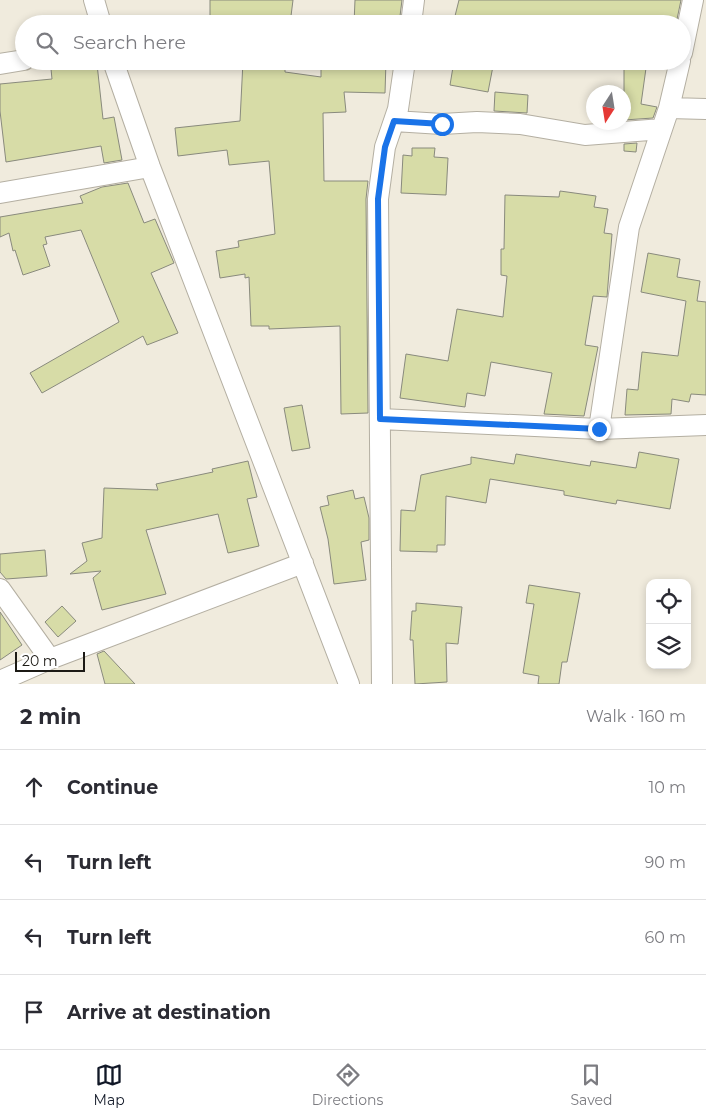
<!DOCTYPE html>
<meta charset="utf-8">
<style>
body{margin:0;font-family:Montserrat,sans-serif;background:#f7f7f7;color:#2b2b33}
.controls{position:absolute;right:15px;bottom:15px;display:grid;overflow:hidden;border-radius:10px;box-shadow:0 2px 8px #0003}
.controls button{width:45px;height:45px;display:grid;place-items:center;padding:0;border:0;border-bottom:1px solid #e1e1e2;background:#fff;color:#2b2b33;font:25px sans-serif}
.compass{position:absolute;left:586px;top:85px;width:45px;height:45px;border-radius:50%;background:#fff;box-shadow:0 2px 8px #0003;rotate:192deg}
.scale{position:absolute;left:15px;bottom:12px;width:70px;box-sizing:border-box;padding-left:5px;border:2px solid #1c1a15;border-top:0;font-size:14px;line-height:18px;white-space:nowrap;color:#1c1a15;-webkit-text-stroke:4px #fff;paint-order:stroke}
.stop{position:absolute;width:15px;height:15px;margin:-11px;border:4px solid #1a73e8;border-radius:50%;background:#fff}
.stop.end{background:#1a73e8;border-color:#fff;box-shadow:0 1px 5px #0008}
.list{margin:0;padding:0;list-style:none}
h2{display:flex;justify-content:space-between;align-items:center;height:65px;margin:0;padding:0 20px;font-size:21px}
h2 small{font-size:16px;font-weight:400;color:#7c7c81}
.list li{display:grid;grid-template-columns:32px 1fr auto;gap:15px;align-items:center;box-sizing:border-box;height:75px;padding:0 20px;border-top:1px solid #e1e1e2}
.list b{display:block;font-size:19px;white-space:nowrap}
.list em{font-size:16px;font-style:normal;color:#7c7c81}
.icon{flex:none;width:28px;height:28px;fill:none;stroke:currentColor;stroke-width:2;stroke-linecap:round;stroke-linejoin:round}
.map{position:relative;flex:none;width:706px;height:684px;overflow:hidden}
.search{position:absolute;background:#fff;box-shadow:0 2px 8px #0003;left:15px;right:15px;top:15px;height:55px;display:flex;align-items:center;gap:12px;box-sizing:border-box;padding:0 18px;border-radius:28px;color:#7c7c81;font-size:19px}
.sheet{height:365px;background:#fff}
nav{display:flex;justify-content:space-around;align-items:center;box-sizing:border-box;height:70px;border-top:1px solid #e1e1e2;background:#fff;font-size:14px;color:#7c7c81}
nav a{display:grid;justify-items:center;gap:2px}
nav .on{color:#111827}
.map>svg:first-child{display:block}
.building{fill:#d7dca7;stroke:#898a7d}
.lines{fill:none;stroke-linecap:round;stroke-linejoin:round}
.street-casing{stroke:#b4afa2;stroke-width:22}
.street{stroke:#fff;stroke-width:20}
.route{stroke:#1a73e8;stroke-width:6}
</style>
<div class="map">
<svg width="706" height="684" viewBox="0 0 706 684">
<rect width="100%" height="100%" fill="#f0ebdd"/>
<!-- building -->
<path class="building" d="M210 0H293L290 24H210Z
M355 0H402L399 24H354Z
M459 0H681L676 24H466L467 19 455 16Z
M243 61 285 63V72L321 77V61H386L385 93 344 92 346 112 323 113 324 181H368L366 199 368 413 341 414 340 326 269 329V326H251L249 277 245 278V274L220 278 216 251 239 247 238 241 275 234 269 161 229 165 227 150 178 156 175 128 240 121Z
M454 61H494L488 92 450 85Z
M624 61H647L641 104 657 107 653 118 624 120Z
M97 64 103 119 114 117 122 160 104 163 101 146 6 162 0 111V84L52 79 51 69Z
M495 92 528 95 527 113 494 111Z
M637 143 636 152 624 151V144Z
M412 148H435L434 157 448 158 446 195 401 193 403 155 412 156Z
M128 183 144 223 155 219 174 263 151 273 178 333 147 345 143 336 42 393 30 373 119 322 81 230 45 237 47 244 43 245 50 266 23 275 15 250 13 251 9 233 0 237V217L83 203 80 196 102 187Z
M560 191 596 196 594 207 608 209 604 233 612 234 607 297 593 296 585 345 598 347 584 416 544 414 552 373 491 362 485 396 467 393 465 407 400 398 406 354 448 361 457 309 503 317 507 276 501 275V249H504L505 195 559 197Z
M648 253 680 259 677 277 700 281 697 301 706 302V395L691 394 689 402 672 399 671 414 625 415 627 389 638 390 642 352 678 356 686 301 641 292Z
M302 405 310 448 292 451 284 408Z
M639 452 679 459 670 509 617 500 616 504 564 495V491L490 479 486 503 446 496 445 545H437V552L400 551 401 510 415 511 421 475 471 464V457L514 464 516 454 590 466 591 461 636 468Z
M248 461 257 497 247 499 259 546 228 553 218 514 146 530 166 594 102 610 93 578 101 571 70 574 87 561 82 543 102 538 104 488 158 490 156 484 213 472 212 469Z
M353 490 355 499 364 497 369 518V540L361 542 366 580 334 584 328 539 320 507 329 505 327 496Z
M45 550 47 576 6 579 0 572V554Z
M529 585 580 593 567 662H562L559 684H538L539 676 523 673 534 604 526 603Z
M416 603 462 607 458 644 446 643 447 682 415 684 413 640H410L412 611H416Z
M62 606 76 621 58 637 45 622Z
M0 612 22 645 0 660Z
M104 651 135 684H105L97 654Z"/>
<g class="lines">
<defs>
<path id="street" d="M94 0 101 24
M411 24 414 0
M682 53 693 0
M113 61 150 167 349 684
M0 64 24 60
M669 108 706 109
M394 121 442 124 477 122 520 124 585 135 662 129
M0 193 150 167
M380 419 599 429 706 425
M599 429 629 227 669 108 680 61
M0 589 50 659
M0 681 50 659 303 563
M382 684 378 199 385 147 398 109 405 61"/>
</defs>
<!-- street casing -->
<use href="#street" class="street-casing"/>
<!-- street -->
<use href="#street" class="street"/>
</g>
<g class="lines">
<!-- route -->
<path class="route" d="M442 124 394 121 385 147 378 199 380 419 599 429"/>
</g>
</svg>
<div class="controls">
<button><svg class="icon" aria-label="locate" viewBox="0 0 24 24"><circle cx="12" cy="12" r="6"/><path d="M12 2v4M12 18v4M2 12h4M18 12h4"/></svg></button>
<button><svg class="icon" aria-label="layers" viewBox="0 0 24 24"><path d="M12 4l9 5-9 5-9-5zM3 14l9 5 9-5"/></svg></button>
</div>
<svg class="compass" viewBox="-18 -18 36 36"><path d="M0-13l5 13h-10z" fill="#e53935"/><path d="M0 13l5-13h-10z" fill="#7c7c81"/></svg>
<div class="scale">20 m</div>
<div class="stop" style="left:442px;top:124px"></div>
<div class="stop end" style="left:599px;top:429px"></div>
<div class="search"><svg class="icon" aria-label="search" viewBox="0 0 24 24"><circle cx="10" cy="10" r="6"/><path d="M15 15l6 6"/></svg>Search here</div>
</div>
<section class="sheet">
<h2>2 min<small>Walk · 160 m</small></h2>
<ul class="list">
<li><svg class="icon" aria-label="ahead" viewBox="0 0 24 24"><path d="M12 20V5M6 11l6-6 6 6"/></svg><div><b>Continue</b></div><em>10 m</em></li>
<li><svg class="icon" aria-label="left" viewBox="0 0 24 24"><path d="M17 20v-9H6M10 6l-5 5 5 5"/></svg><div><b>Turn left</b></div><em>90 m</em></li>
<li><svg class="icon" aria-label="left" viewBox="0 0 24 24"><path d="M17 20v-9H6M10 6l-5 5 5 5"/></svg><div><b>Turn left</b></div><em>60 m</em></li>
<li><svg class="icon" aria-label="arrive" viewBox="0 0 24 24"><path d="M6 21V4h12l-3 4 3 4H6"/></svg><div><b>Arrive at destination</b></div></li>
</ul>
</section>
<nav>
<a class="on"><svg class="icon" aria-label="map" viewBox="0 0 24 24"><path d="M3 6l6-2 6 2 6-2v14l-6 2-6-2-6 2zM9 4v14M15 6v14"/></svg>Map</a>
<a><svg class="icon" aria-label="directions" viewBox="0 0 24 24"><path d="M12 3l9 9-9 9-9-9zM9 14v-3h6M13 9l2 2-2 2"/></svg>Directions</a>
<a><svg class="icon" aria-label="saved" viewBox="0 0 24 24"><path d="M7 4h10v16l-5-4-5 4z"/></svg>Saved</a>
</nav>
